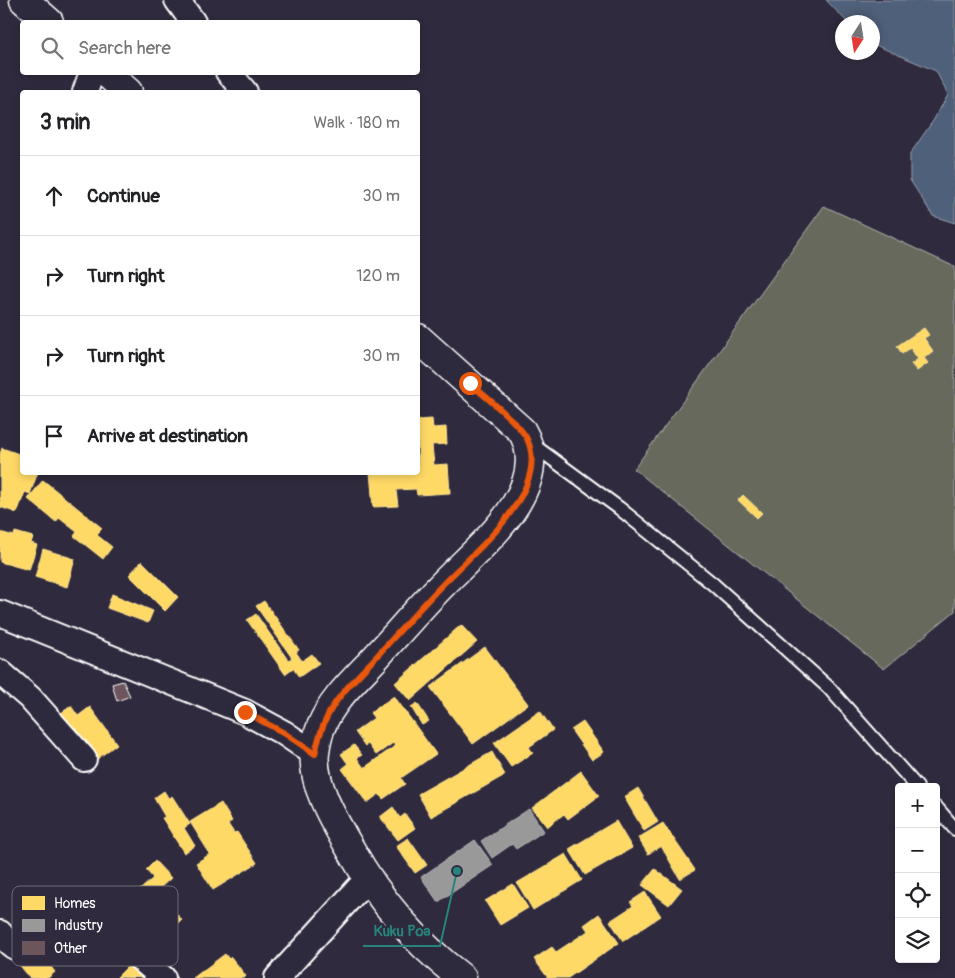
<!DOCTYPE html>
<meta charset="utf-8">
<style>
body{margin:0;font-family:Pangolin,sans-serif;background:#f2f2f2;color:#202124}
.controls{position:absolute;right:15px;bottom:15px;display:grid;overflow:hidden;border-radius:5px;box-shadow:0 2px 8px #0003}
.controls button{width:45px;height:45px;display:grid;place-items:center;padding:0;border:0;border-bottom:1px solid #e0e0e0;background:#fff;color:#202124;font:25px sans-serif}
.compass{position:absolute;left:835px;top:15px;width:45px;height:45px;border-radius:50%;background:#fff;box-shadow:0 2px 8px #0003;rotate:192deg}
.stop{position:absolute;width:15px;height:15px;margin:-11px;border:4px solid #ea580c;border-radius:50%;background:#fff}
.stop.end{background:#ea580c;border-color:#fff;box-shadow:0 1px 5px #0008}
.list{margin:0;padding:0;list-style:none}
h2{display:flex;justify-content:space-between;align-items:center;height:65px;margin:0;padding:0 20px;font-size:21px}
h2 small{font-size:16px;font-weight:400;color:#757577}
.list li{display:grid;grid-template-columns:32px 1fr auto;gap:15px;align-items:center;box-sizing:border-box;height:80px;padding:0 20px;border-top:1px solid #e0e0e0}
.list b{display:block;font-size:19px;white-space:nowrap}
.list em{font-size:16px;font-style:normal;color:#757577}
.icon{flex:none;width:28px;height:28px;fill:none;stroke:currentColor;stroke-width:2;stroke-linecap:round;stroke-linejoin:round}
.map{position:relative;flex:none;width:955px;height:978px;overflow:hidden}
.search{position:absolute;background:#fff;box-shadow:0 2px 8px #0003;left:20px;top:20px;width:400px;height:55px;display:flex;align-items:center;gap:12px;box-sizing:border-box;padding:0 18px;border-radius:5px;color:#757577;font-size:19px}
.panel{position:absolute;background:#fff;box-shadow:0 2px 8px #0003;left:20px;top:90px;width:400px;height:385px;border-radius:5px}
.map>svg:first-child{display:block}
.green{fill:#66695b;stroke:#b2b4ad}
.water{fill:#50607a;stroke:#96a0af}
.homes{fill:#ffd966;stroke:#ffe494}
.industry{fill:#999;stroke:#b8b8b8}
.building{fill:#6c555b;stroke:#fff}
.lines{fill:none;stroke-linecap:round;stroke-linejoin:round}
.service-casing{stroke:#fff;stroke-width:16}
.minor-casing{stroke:#fff;stroke-width:28}
.tertiary-casing{stroke:#fff;stroke-width:31}
.service{stroke:#2f2a3d;stroke-width:12}
.minor{stroke:#2f2a3d;stroke-width:24}
.tertiary{stroke:#2f2a3d;stroke-width:28}
.route{stroke:#ea580c;stroke-width:6}
.key{fill:#2f2a3d;stroke:#6d6a77;stroke-width:1}
.key-label{font-size:14px;fill:#fff}
.leader{fill:none;stroke:#27847c;stroke-width:2}
.callout-dot{fill:#27847c;stroke:#2f2a3d;stroke-width:2}
.callout-label{font-size:15px;text-anchor:middle;font-weight:bold;fill:#27847c;stroke:#2f2a3d;stroke-width:5;stroke-linejoin:round;paint-order:stroke}
</style>
<div class="map">
<svg width="955" height="978" viewBox="0 0 955 978">
<rect width="100%" height="100%" fill="#2f2a3d"/>
<filter id="ink" filterUnits="userSpaceOnUse"><feTurbulence type="fractalNoise" baseFrequency=".02" numOctaves="2"/><feDisplacementMap in="SourceGraphic" scale="10" xChannelSelector="R" yChannelSelector="G"/><feConvolveMatrix kernelMatrix="1 2 1 2 8 2 1 2 1" color-interpolation-filters="sRGB"/></filter>
<g filter="url(#ink)">
<!-- green -->
<path class="green" d="M824 206 955 267V611L884 669 634 469Z"/>
<!-- water -->
<path class="water" d="M826 0H955V223L933 216 910 180V154L933 121 948 95 936 71 873 44 872 22H847Z"/>
<!-- homes -->
<path class="homes" d="M924 328 929 335 924 338 933 351 924 358 928 363 917 371 911 364 918 359 910 348 902 354 897 346Z
M432 419 433 428 446 427 447 444 432 445 434 465 448 464 450 493 417 495 416 489 396 490 398 506 373 507 370 472H418V420Z
M2 448 22 455V472H38L30 494 25 492 17 513 0 507V454Z
M43 480 102 528 97 535 112 547 103 559 74 536 77 532 59 518 56 522 28 499Z
M743 495 762 513 757 518 738 500Z
M0 532 14 536 15 532 33 537 31 543 37 545 29 570 0 562Z
M43 549 75 559 67 587 35 577Z
M142 561 178 597 165 611 129 575Z
M112 594 153 611 148 623 107 608Z
M264 601 299 650 296 652 302 661 312 654 319 663 299 677 293 668 285 674 247 620 256 614 288 660 292 658 256 606Z
M461 625 477 642 410 701 395 683Z
M485 647 528 704 473 744 430 687Z
M394 696 436 754 401 778 405 784 383 799 379 794 367 803 342 769 348 764 341 754 354 745 362 755 357 758 364 768 395 746 393 743 376 755 368 744 365 746 355 732 374 718 370 713Z
M417 703 429 721 422 725 411 707Z
M71 706 78 716 90 707 117 744 93 762 58 715Z
M540 711 553 730 529 747 533 753 511 767 494 743Z
M583 722 604 752 592 760 571 730Z
M492 752 505 775 431 817 418 794Z
M581 771 599 796 568 819 564 814 547 827 532 808Z
M638 788 658 822 644 831 624 797Z
M164 791 169 799 172 796 190 824 184 828 195 846 184 853 162 818 165 817 154 798Z
M221 803 232 821 228 824 234 833 237 832 257 863 213 890 196 863 210 854 190 822Z
M393 807 400 818 405 814 415 828 398 840 380 817Z
M616 821 632 848 585 875 569 849Z
M663 823 695 870 680 879 661 846 648 854 638 838Z
M408 838 427 865 415 873 396 846Z
M566 854 582 880 533 910 517 883Z
M155 861 171 878 148 899 139 891 153 878 146 870Z
M655 869 682 889 669 905 642 885Z
M513 884 528 908 500 925 485 901Z
M645 892 661 916 623 941 610 921 633 906 630 902Z
M165 906 170 911 172 909 182 920 170 930 173 933 156 947 139 926Z
M599 914 619 943 568 978H548L534 959 552 947 556 952 588 931 584 925Z
M37 949 55 972 48 978H30L18 963Z
M225 954 229 959 231 957 246 976 244 978H193Z
M133 961 152 978 117 977Z"/>
<!-- industry -->
<path class="industry" d="M529 809 544 831 516 849 512 844 492 858 481 841Z
M475 840 493 865 438 902 421 877Z"/>
<!-- building -->
<path class="building" d="M123 681 130 696 117 701 112 684Z"/>
<g class="lines">
<defs>
<path id="service" d="M529 442 619 508 713 584 828 687 917 787
M936 807 955 829"/>
<path id="minor" d="M177 0 193 22
M228 72 245 92
M85 92 92 72
M0 613 245 712 284 733 315 754
M0 672 30 698 84 759
M0 933C8 942 15 952 28 948 47 923 59 900 93 918L163 978
M277 978 367 879"/>
<path id="tertiary" d="M24 0 49 22
M105 72 128 92
M418 338 522 431C555 488 479 547 444 583 421 606 399 632 377 656 358 677 332 699 321 727 318 734 316 744 315 752 311 784 336 824 351 850 379 900 417 944 462 978"/>
</defs>
<!-- service casing -->
<use href="#service" class="service-casing"/>
<!-- minor casing -->
<use href="#minor" class="minor-casing"/>
<!-- tertiary casing -->
<use href="#tertiary" class="tertiary-casing"/>
<!-- service -->
<use href="#service" class="service"/>
<!-- minor -->
<use href="#minor" class="minor"/>
<!-- tertiary -->
<use href="#tertiary" class="tertiary"/>
</g>
</g>
<g class="lines" filter="url(#ink)">
<!-- route -->
<path class="route" d="M245 712 284 733 315 754C319 734 325 716 338 699 349 684 363 671 376 657 398 633 420 608 443 584 474 552 549 493 528 441 522 425 484 396 470 383"/>
</g>
<!-- legend -->
<rect x="12" y="886" width="166" height="80" rx="8" class="key"/>
<rect x="22" y="896" width="23" height="14" fill="#ffd966"/>
<rect x="22" y="919" width="23" height="13" fill="#999"/>
<rect x="22" y="941" width="23" height="14" fill="#6c555b"/>
<g class="key-label">
<text x="54" y="908">Homes</text>
<text x="54" y="930">Industry</text>
<text x="54" y="953">Other</text>
</g>
<!-- callouts -->
<path class="leader" d="M457 871L440 946H363"/>
<circle class="callout-dot" cx="457" cy="871" r="5"/>
<g class="callout-label">
<text x="402" y="936">Kuku Poa</text>
</g>
</svg>
<div class="controls">
<button>+</button>
<button>−</button>
<button><svg class="icon" aria-label="locate" viewBox="0 0 24 24"><circle cx="12" cy="12" r="6"/><path d="M12 2v4M12 18v4M2 12h4M18 12h4"/></svg></button>
<button><svg class="icon" aria-label="layers" viewBox="0 0 24 24"><path d="M12 4l9 5-9 5-9-5zM3 14l9 5 9-5"/></svg></button>
</div>
<svg class="compass" viewBox="-18 -18 36 36"><path d="M0-13l5 13h-10z" fill="#e53935"/><path d="M0 13l5-13h-10z" fill="#757577"/></svg>
<div class="stop" style="left:470px;top:383px"></div>
<div class="stop end" style="left:245px;top:712px"></div>
<div class="search"><svg class="icon" aria-label="search" viewBox="0 0 24 24"><circle cx="10" cy="10" r="6"/><path d="M15 15l6 6"/></svg>Search here</div>
<section class="panel">
<h2>3 min<small>Walk · 180 m</small></h2>
<ul class="list">
<li><svg class="icon" aria-label="ahead" viewBox="0 0 24 24"><path d="M12 20V5M6 11l6-6 6 6"/></svg><div><b>Continue</b></div><em>30 m</em></li>
<li><svg class="icon" aria-label="right" viewBox="0 0 24 24"><path d="M7 20v-9h11M14 6l5 5-5 5"/></svg><div><b>Turn right</b></div><em>120 m</em></li>
<li><svg class="icon" aria-label="right" viewBox="0 0 24 24"><path d="M7 20v-9h11M14 6l5 5-5 5"/></svg><div><b>Turn right</b></div><em>30 m</em></li>
<li><svg class="icon" aria-label="arrive" viewBox="0 0 24 24"><path d="M6 21V4h12l-3 4 3 4H6"/></svg><div><b>Arrive at destination</b></div></li>
</ul>
</section>
</div>
